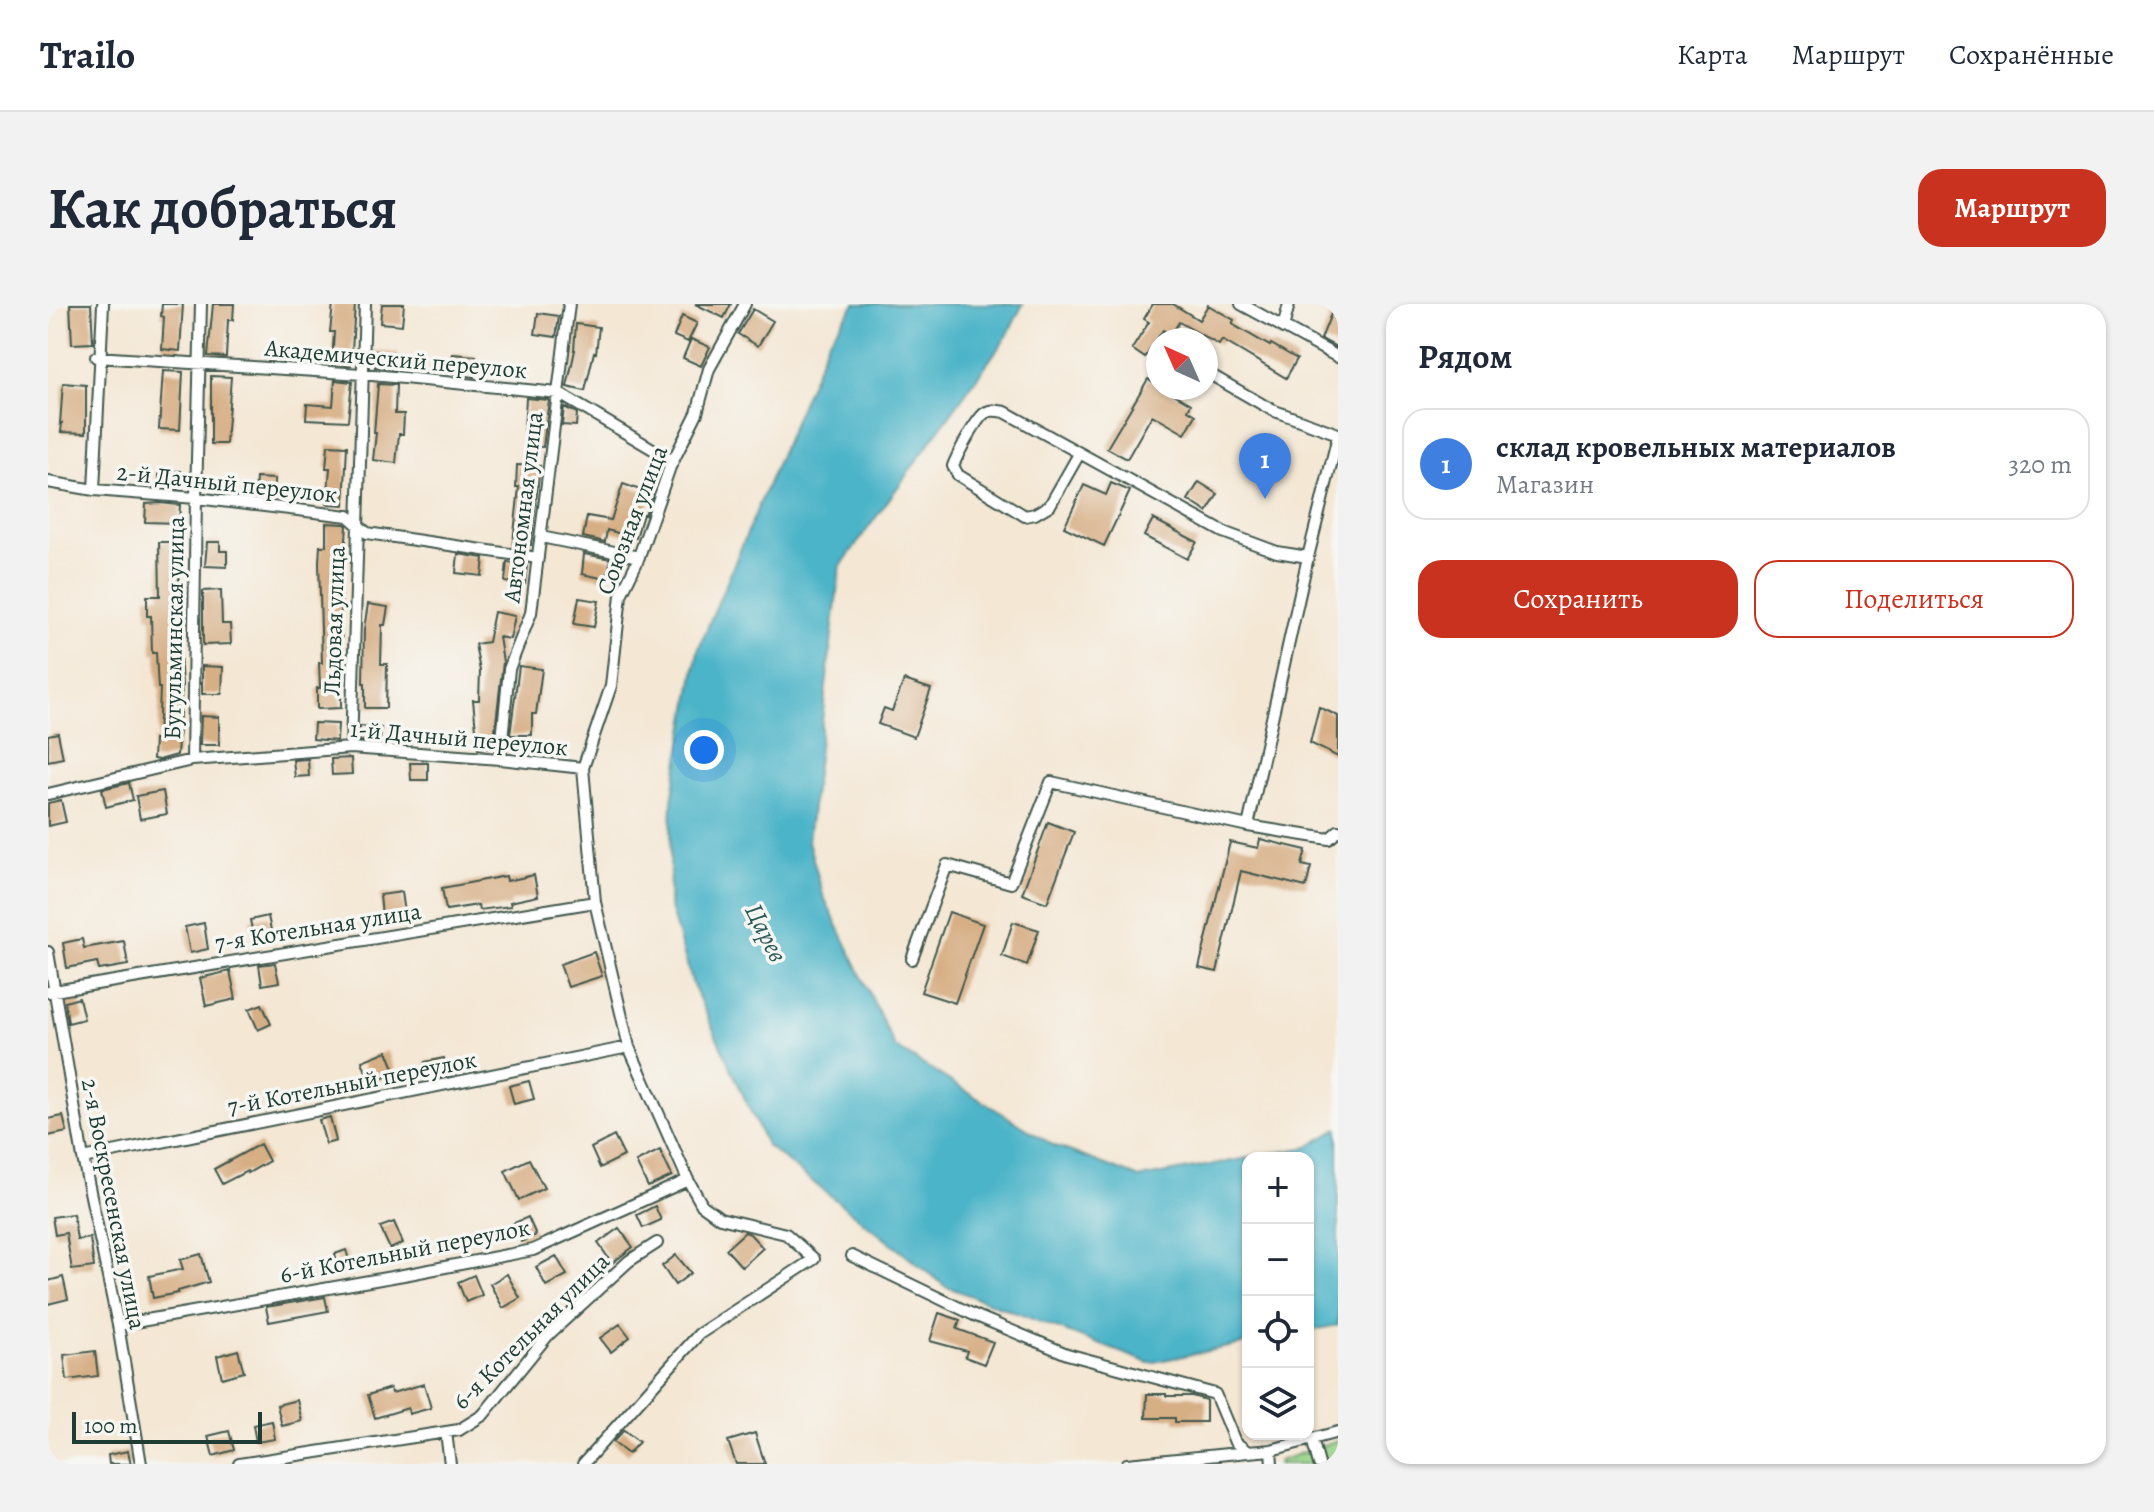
<!DOCTYPE html>
<html lang="ru">
<meta charset="utf-8">
<style>
body{margin:0;font-family:Alegreya,serif;background:#f2f2f3;color:#1f2937}
.controls{position:absolute;right:24px;bottom:24px;display:grid;overflow:hidden;border-radius:16px;box-shadow:0 2px 6px #0004}
.controls button{width:72px;height:72px;display:grid;place-items:center;padding:0;border:0;border-bottom:2px solid #e0e1e3;background:#fff;color:#1f2937;font:40px sans-serif}
.compass{position:absolute;left:1098px;top:24px;width:72px;height:72px;border-radius:50%;background:#fff;box-shadow:0 2px 6px #0004;rotate:315deg}
.scale{position:absolute;left:24px;bottom:20px;width:190px;box-sizing:border-box;padding-left:8px;border:4px solid #1f3d34;border-top:0;font-size:22px;line-height:28px;white-space:nowrap;color:#1f3d34;-webkit-text-stroke:6px #f6f6f2;paint-order:stroke}
.you{position:absolute;left:656px;top:446px;width:28px;height:28px;margin:-20px;border:6px solid #fff;border-radius:50%;background:#1a73e8;box-shadow:0 0 0 12px #1a73e833}
.badge{display:grid;place-items:center;width:52px;height:52px;border-radius:50%;background:#c8321e;color:#fff;font-size:26px;font-weight:700}
.pin{position:absolute;translate:-50% -66px;filter:drop-shadow(0 2px 4px #0008)}
.pin::after{content:'';position:absolute;top:42px;width:28px;height:24px;background:inherit;clip-path:polygon(0 0,100% 0,50% 100%)}
.list{margin:0;padding:0;list-style:none}
h2{display:flex;justify-content:space-between;align-items:center;height:104px;margin:0;padding:0 32px;font-size:34px}
h2 small{font-size:26px;font-weight:400;color:#747a83}
.list li{display:grid;grid-template-columns:52px 1fr auto;gap:24px;align-items:center;box-sizing:border-box;height:112px;margin:0 16px 16px;padding:0 16px;border:2px solid #e0e1e3;border-radius:24px}
.list b{display:block;font-size:30px;white-space:nowrap}
.list p{margin:0;font-size:26px;white-space:nowrap;color:#747a83}
.list em{font-size:26px;font-style:normal;color:#747a83}
.actions{display:flex;gap:16px;padding:24px 32px}
.actions a{flex:1;padding:18px 0;border:2px solid #c8321e;border-radius:24px;text-align:center;font-size:28px;color:#c8321e}
.actions .main{background:#c8321e;color:#fff}
.icon{flex:none;width:44px;height:44px;fill:none;stroke:currentColor;stroke-width:2;stroke-linecap:round;stroke-linejoin:round}
.map{position:relative;flex:none;width:1290px;height:1160px;overflow:hidden;border-radius:24px}
header{display:flex;align-items:center;gap:48px;box-sizing:border-box;height:112px;padding:0 40px;background:#fff;border-bottom:2px solid #e0e1e3}
header strong{font-size:38px}
nav{display:flex;gap:44px;margin-inline-start:auto;font-size:28px}
.intro{display:flex;align-items:center;justify-content:space-between;box-sizing:border-box;height:192px;padding:0 48px}
h1{margin:0;font-size:56px}
.button{padding:20px 36px;border-radius:24px;background:#c8321e;color:#fff;font-size:28px;font-weight:700}
main{display:flex;gap:48px;padding:0 48px}
aside{flex:1;background:#fff;border-radius:24px;box-shadow:0 2px 6px #0004}
.map>svg:first-child{display:block}
.green{fill:#97d287;stroke:#5b885e;stroke-width:2}
.water{fill:#4bb4c8;stroke:#35787e;stroke-width:2}
.building{fill:#d7af85}
.lines{fill:none;stroke-linecap:round;stroke-linejoin:round}
.minor-casing{stroke:#3f564c;stroke-width:14}
.minor{stroke:#fff;stroke-width:10}
.labels{text-anchor:middle;dominant-baseline:central;stroke-width:7;stroke-linejoin:round;paint-order:stroke}
.street-label{font-size:24px;fill:#1f3d34;stroke:#f6f6f2}
.water-label{font-size:26px;font-style:italic;fill:#2a5b59;stroke:#f6f6f2}
</style>
<header>
<strong>Trailo</strong>
<nav><a>Карта</a><a>Маршрут</a><a>Сохранённые</a></nav>
</header>
<div class="intro"><h1>Как добраться</h1><a class="button">Маршрут</a></div>
<main>
<div class="map">
<svg width="1290" height="1160" viewBox="0 0 1290 1160">
<rect width="100%" height="100%" fill="#f6f6f2"/>
<filter id="ink" filterUnits="userSpaceOnUse"><feTurbulence type="fractalNoise" baseFrequency=".0125" numOctaves="2"/><feDisplacementMap in="SourceGraphic" scale="16" xChannelSelector="R" yChannelSelector="G"/><feConvolveMatrix kernelMatrix="1 2 1 2 8 2 1 2 1" color-interpolation-filters="sRGB"/></filter>
<filter id="wash" filterUnits="userSpaceOnUse"><feTurbulence type="fractalNoise" baseFrequency=".006" numOctaves="4" result="noise"/><feDisplacementMap in="SourceGraphic" scale="32" xChannelSelector="R" yChannelSelector="G"/><feGaussianBlur stdDeviation="1.8" result="paint"/><feColorMatrix in="noise" values="0 0 0 0 0 0 0 0 0 0 0 0 0 0 0 0 0 1.4 0 .05"/><feComposite in="paint" operator="in"/></filter>
<g filter="url(#wash)">
<rect width="100%" height="100%" fill="#f4e7d4"/>
<!-- green -->
<path class="green" d="M1290 1136V1160H1230L1231 1157Z"/>
<!-- water -->
<path class="water" d="M807 0H975L959 32 792 263 760 537 775 591 847 743 1005 841 1092 874 1200 854V1039L1101 1059 897 982 718 841 645 681 621 600 624 496 650 346 780 37Z
M1290 824V1021L1260 1027V854H1200L1260 843Z"/>
<g id="blocks">
<!-- building -->
<path class="building" d="M22 0H43L45 39 24 40Z
M114 0H135L132 47 114 45 116 13 113 12Z
M165 0H186L185 16H180L178 53 160 52Z
M285 0H307L303 61 284 60 286 28H282Z
M334 0H356L354 21 332 19Z
M647 0H683L676 14Z
M1105 0H1125L1151 16 1160 1 1186 16 1184 20 1222 42 1223 40 1249 55 1238 74 1174 36 1171 41 1131 18 1123 31 1115 26 1097 54 1084 45 1101 18 1096 15Z
M1287 0H1290V44L1273 35Z
M705 5 725 17 710 42 690 30Z
M490 9 511 12 508 33 487 30Z
M634 12 649 19 640 38 626 32Z
M528 20 551 23 548 49 546 48 537 87 519 83 527 46H526Z
M643 35 662 43 653 62 635 54Z
M328 47 350 49 349 65 327 63Z
M404 50 428 52 426 73 402 70Z
M115 67 135 68 132 126 111 125Z
M163 72 183 73 178 140H163Z
M1100 75 1110 80V84H1116L1143 100 1140 106 1148 111 1137 130 1104 111 1079 155 1059 144Z
M287 76 304 78 300 117 258 115 259 100 285 102Z
M15 79 38 81V129L13 128 14 119 12 120Z
M330 80 348 81 347 110H356L355 130H351L348 159 325 156 328 129H326Z
M478 94 501 96 495 143 480 142 481 128 476 127Z
M516 103 529 109 528 122 514 121Z
M280 141 299 142 296 201 279 200 282 164H278Z
M469 161 492 162 483 241 465 239 471 183H468Z
M111 167H133V185L111 183Z
M208 174 227 175 226 193 207 191Z
M1151 178 1170 190 1159 208 1140 196Z
M1063 179 1082 187 1056 242 1016 223 1036 181 1058 191Z
M575 180 604 190 597 211 595 210 588 234 559 226 557 238 535 233 539 212 563 216Z
M112 199 132 201 131 219 97 218 98 200Z
M1105 215 1149 238 1139 255 1096 232Z
M278 219 297 220 299 222 296 263H294L293 320 295 376H293V404L269 405V384H272L271 359H274L271 258 272 242H278Z
M111 238H131V292H133L132 349 134 382 129 451 111 456 105 455 106 436 110 437 112 384H110L108 349H104L103 312H99V292H112Z
M159 238H172V247H179V263L157 262Z
M410 250 436 254 434 272 408 269Z
M536 250 563 255 558 275 534 270Z
M459 258 479 261 477 280 457 278Z
M173 286 174 320H182L183 340 155 341V287Z
M531 294 551 297 546 323 526 320Z
M320 300 340 303 337 321H334L333 360H339L338 404H317V379H315L316 325Z
M446 308 467 312 462 335 451 333 455 358 445 444 430 445 425 396H431L432 367 427 340 440 338Z
M154 362 175 363 174 390H154Z
M471 362 494 365 488 410H484V431H462Z
M856 376 883 385 866 433 830 420 836 404 844 407Z
M1271 403 1290 412V453L1262 439Z
M153 412 171 413V441H152Z
M266 419 290 420 289 437 265 435Z
M312 422 333 424 332 438 311 437Z
M10 429 15 454 0 457V431Z
M303 454 304 470 284 471 283 455Z
M260 455 261 472 247 473 245 456Z
M362 459H380V476H363Z
M81 479 85 496 58 503 54 485Z
M115 487 119 510 92 515 88 492Z
M13 496 18 518 0 522V499Z
M1000 518 1026 528 999 599 974 590Z
M1212 535 1258 546 1254 561 1263 563 1258 583 1193 567 1169 668 1151 664 1182 538 1210 544Z
M486 571 490 592 462 598 463 602 431 606 430 601 398 606 394 584 458 572 459 577Z
M354 588 357 609 334 612 332 591Z
M901 608 935 620 907 699 873 688Z
M220 612 224 631 206 635 202 616Z
M965 618 991 626 979 661 954 652Z
M156 619 160 645 142 649 137 623Z
M34 635 36 644 76 637 80 661 51 666 49 658 19 664 15 639Z
M546 648 554 672 520 683 512 660Z
M227 659 231 678 214 681 211 661Z
M182 667 188 695 158 702 152 674Z
M31 694 36 715 20 719 17 698Z
M214 700 223 720 210 726 201 705Z
M339 747 348 769 322 779 314 757Z
M396 754 400 772 381 776 377 758Z
M481 777 486 795 466 800 461 782Z
M15 812 19 828 0 832V815Z
M282 813 288 837 278 840 271 816Z
M566 832 576 852 552 864 543 844Z
M212 840 221 857 200 869 199 867 174 880 166 865Z
M612 846 624 872 600 883 588 858Z
M481 855 496 884 471 896 457 867Z
M607 902 613 916 595 924 589 911Z
M25 910 29 936 42 934 46 963 24 966 18 929 7 931 4 913Z
M480 913 488 931 473 938 464 920Z
M346 918 355 939 342 945 332 923Z
M571 924 585 943 564 959 550 939Z
M697 928 702 930 715 944 694 963 678 945Z
M298 946 303 962 291 966 287 950Z
M153 950 161 978 130 987V989L105 994 101 972 135 965 132 956Z
M628 951 643 969 627 981 614 962Z
M508 952 519 971 498 982 488 963Z
M459 970 472 994 455 1004 442 980Z
M426 971 434 991 418 998 410 978Z
M15 973 20 995 0 1000V977Z
M277 993 280 1007 221 1018 218 1003Z
M891 1009 912 1016 909 1025 945 1038 936 1060 917 1053 919 1047 882 1037Z
M572 1020 582 1033 563 1048 552 1034Z
M190 1046 196 1068 174 1074 169 1052Z
M47 1047 50 1072 19 1076 16 1051Z
M376 1080 383 1104 361 1110 360 1104 327 1114 320 1091 342 1084 344 1089Z
M1099 1090H1118V1092H1144L1158 1096V1118H1127V1114H1098Z
M249 1096 254 1117 234 1122 229 1101Z
M224 1117 227 1135 208 1138 205 1121Z
M576 1126 591 1138 580 1150 565 1138Z
M181 1127 186 1146 165 1152 160 1132Z
M707 1129 717 1160H688L680 1137Z
M80 1147 83 1160H61L60 1151Z"/>
</g>
</g>
<g filter="url(#ink)">
<use href="#blocks" fill-opacity="0" stroke="#3f564c" stroke-width="2"/>
<g class="lines">
<defs>
<path id="minor" d="M1193 0 1290 53
M1235 24 1241 0
M48 53 314 70 510 89 625 157
M1158 68 1224 106 1290 130
M1031 150 1002 201 987 210 977 212 910 171 905 162C909 151 929 114 937 109 943 105 950 107 957 108L1175 228 1229 248 1260 253
M0 178 46 186 148 194 300 212 319 229 490 254
M46 186 55 0
M493 233 591 253
M303 444 317 0
M452 455 461 365 483 309 521 0
M144 456 148 194 153 0
M0 490 144 456 303 444 452 455 535 464
M1200 522 1260 253 1290 132
M0 648 35 854 70 1021 93 1160
M864 655 899 561 963 579 1003 478 1200 522 1281 535 1290 527
M0 688 547 598
M35 854 581 743
M804 952 926 1011 1019 1050 1167 1090 1187 1138 1200 1148 1223 1146 1290 1128
M70 1021 361 970 485 946 640 876
M398 1128 402 1160
M1264 1135 1271 1160
M1223 1146 1224 1160
M191 1160 411 1126 435 1111 500 1031 581 957 609 939
M535 1160 651 1030 766 955 738 930 672 914 654 901 640 876 581 743 547 598 535 464 563 382 573 291 589 258 622 163 649 109 661 65 697 0
M1079 1160 1200 1148"/>
</defs>
<!-- minor casing -->
<use href="#minor" class="minor-casing"/>
<!-- minor -->
<use href="#minor" class="minor"/>
</g>
</g>
<g class="labels">
<!-- street labels -->
<g class="street-label">
<text transform="translate(348 55) rotate(5)">Академический переулок</text>
<text transform="translate(179 179) rotate(6)">2-й Дачный переулок</text>
<text transform="translate(475 203) rotate(-83)">Автономная улица</text>
<text transform="translate(584 216) rotate(-69)">Союзная улица</text>
<text transform="translate(286 317) rotate(-88)">Льдовая улица</text>
<text transform="translate(126 324) rotate(-89)">Бугульминская улица</text>
<text transform="translate(411 434) rotate(5)">1-й Дачный переулок</text>
<text transform="translate(270 623) rotate(-9)">7-я Котельная улица</text>
<text transform="translate(304 779) rotate(-11)">7-й Котельный переулок</text>
<text transform="translate(66 900) rotate(79)">2-я Воскресенская улица</text>
<text transform="translate(357 947) rotate(-11)">6-й Котельный переулок</text>
<text transform="translate(483 1027) rotate(-45)">6-я Котельная улица</text>
</g>
<!-- water labels -->
<g class="water-label">
<text transform="translate(718 629) rotate(63)">Царев</text>
</g>
</g>
</svg>
<div class="controls">
<button>+</button>
<button>−</button>
<button><svg class="icon" aria-label="locate" viewBox="0 0 24 24"><circle cx="12" cy="12" r="6"/><path d="M12 2v4M12 18v4M2 12h4M18 12h4"/></svg></button>
<button><svg class="icon" aria-label="layers" viewBox="0 0 24 24"><path d="M12 4l9 5-9 5-9-5zM3 14l9 5 9-5"/></svg></button>
</div>
<svg class="compass" viewBox="-18 -18 36 36"><path d="M0-13l5 13h-10z" fill="#e53935"/><path d="M0 13l5-13h-10z" fill="#747a83"/></svg>
<div class="scale">100 m</div>
<div class="you"></div>
<div class="pin badge" style="left:1217px;top:195px;background:#3f7fe0">1</div>
</div>
<aside>
<h2>Рядом<small></small></h2>
<ul class="list">
<li><span class="badge" style="background:#3f7fe0">1</span><div><b>склад кровельных материалов</b><p>Магазин</p></div><em>320 m</em></li>
</ul>
<div class="actions"><a class="main">Сохранить</a><a>Поделиться</a></div>
</aside>
</main>
